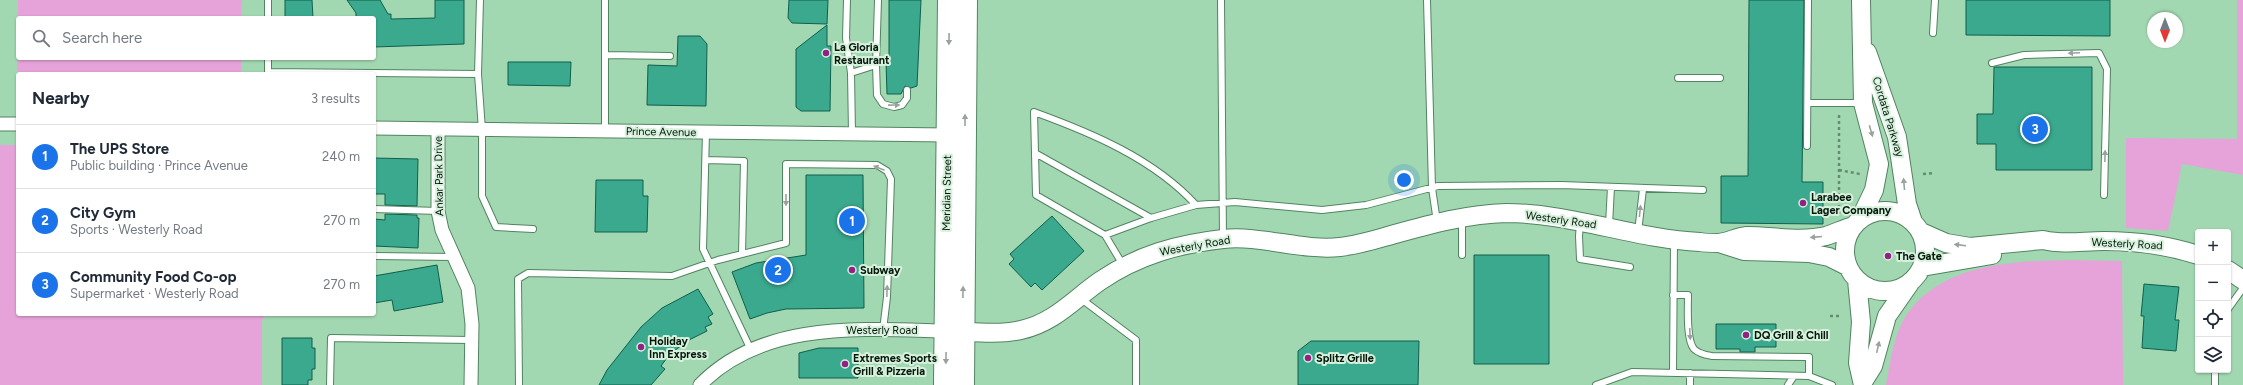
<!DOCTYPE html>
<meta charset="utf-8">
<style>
body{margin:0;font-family:Figtree,sans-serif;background:#f6f6f7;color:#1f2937}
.controls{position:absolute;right:12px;bottom:12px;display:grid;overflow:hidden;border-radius:4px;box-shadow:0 1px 3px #0004}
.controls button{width:36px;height:36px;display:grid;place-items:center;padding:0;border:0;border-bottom:1px solid #e0e1e3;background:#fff;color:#1f2937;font:20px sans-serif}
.compass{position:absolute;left:2147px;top:12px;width:36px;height:36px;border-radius:50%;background:#fff;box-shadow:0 1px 3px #0004;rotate:180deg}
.you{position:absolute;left:1404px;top:180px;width:14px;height:14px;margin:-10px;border:3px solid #fff;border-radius:50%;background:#1a73e8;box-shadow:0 0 0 6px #1a73e833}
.badge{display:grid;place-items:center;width:26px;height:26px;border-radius:50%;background:#1a73e8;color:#fff;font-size:13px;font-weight:700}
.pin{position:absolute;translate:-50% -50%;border:2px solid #fff;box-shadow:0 1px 4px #0006}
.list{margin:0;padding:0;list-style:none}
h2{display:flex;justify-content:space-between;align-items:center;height:52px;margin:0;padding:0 16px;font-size:17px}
h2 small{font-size:13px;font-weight:400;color:#747a83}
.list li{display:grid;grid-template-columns:26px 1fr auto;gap:12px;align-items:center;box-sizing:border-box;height:64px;padding:0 16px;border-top:1px solid #e0e1e3}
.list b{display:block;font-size:15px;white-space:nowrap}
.list p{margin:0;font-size:13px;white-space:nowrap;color:#747a83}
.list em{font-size:13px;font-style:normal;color:#747a83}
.icon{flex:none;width:22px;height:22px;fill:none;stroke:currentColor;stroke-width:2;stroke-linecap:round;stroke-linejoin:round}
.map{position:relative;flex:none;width:2243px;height:385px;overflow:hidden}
.search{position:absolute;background:#fff;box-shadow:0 1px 3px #0004;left:16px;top:16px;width:360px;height:44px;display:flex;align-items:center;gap:10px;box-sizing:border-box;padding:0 14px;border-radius:4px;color:#747a83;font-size:15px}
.panel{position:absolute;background:#fff;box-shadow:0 1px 3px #0004;left:16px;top:72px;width:360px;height:244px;border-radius:4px}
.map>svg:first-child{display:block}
.green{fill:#e5a3d9}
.building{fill:#3aa98d;stroke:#105e4d}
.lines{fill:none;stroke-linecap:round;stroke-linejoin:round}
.lane-casing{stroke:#518461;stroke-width:8}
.street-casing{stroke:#518461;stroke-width:15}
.secondary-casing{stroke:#518461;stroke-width:20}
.highway-casing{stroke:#518461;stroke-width:24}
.path{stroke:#648c70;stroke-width:2.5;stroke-dasharray:3 3;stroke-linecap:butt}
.lane{stroke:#fff;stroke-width:6}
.street{stroke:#fff;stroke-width:13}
.secondary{stroke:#fff;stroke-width:18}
.highway{stroke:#fff;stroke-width:22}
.oneway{fill:#9aa29d}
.poi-dot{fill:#912284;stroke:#d7f1dd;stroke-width:1.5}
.labels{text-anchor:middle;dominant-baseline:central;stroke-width:4;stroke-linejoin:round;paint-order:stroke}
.poi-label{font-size:11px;font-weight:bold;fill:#03170a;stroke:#d7f1dd;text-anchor:start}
.street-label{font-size:11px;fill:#03170a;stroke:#d7f1dd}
</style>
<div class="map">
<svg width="2243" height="385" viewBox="0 0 2243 385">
<rect width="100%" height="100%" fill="#a2d8b1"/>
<!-- green -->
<path class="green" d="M18 0H242L241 18H18V58H241V74H18L17 103Z
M2237 0H2243V175L2182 164 2168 231 2126 228V138L2237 139Z
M0 145H18V314H265L262 321V385H0Z
M2072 260 2122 261 2123 385H1886C1891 360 1894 330 1910 310 1948 262 2016 261 2072 260Z"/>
<!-- building -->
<path class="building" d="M285 0H312L313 18H285Z
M347 0H380L388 14H391V19L435 18V0H464V44L374 47V18H356V13Z
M789 0H828L827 24 792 23 788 18Z
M889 0H921L917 86 911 88 905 86 901 94H887L886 62H889Z
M1749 0H1804L1802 182H1823V224L1721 223V176H1748Z
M1966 0H2110V36L1966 35Z
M827 25V46H831L830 111H801L796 107V49Z
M678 36H700L707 44 706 106 647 105 648 65 677 66Z
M508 62H571L570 86 508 85Z
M1994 67H2092V170H1996V144H1977V114H1993Z
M374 158 418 159 417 206 385 205V194H374Z
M806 175H863L864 308 786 309 767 313 750 319 732 272 756 263 806 255Z
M596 180H643V196H648L647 232H595Z
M385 214 417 215V218H419L418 248 374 246V219L385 220Z
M1052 216 1084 251 1042 290 1035 283 1031 287 1009 264 1014 259 1010 254Z
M1474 255H1549V364H1474Z
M437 265 443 302 394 311 392 300 374 303V276Z
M2144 284 2179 287 2175 320H2179L2176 351 2142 348 2144 316H2141Z
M698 289 713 314 708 317 712 324 705 327 707 331 687 341 669 355 661 366 665 369 651 385H599L607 370 641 327 662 308Z
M1716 324H1776V347H1755V352H1740V349H1716Z
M282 338H312V348H315V369H312V380H308V385H282Z
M1311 341H1419L1418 385H1298V351Z
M819 348H858V378H799V353Z"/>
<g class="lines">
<defs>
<path id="lane" d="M268 0V18
M480 0 478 74 482 130V196L496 227 533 229
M847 0 846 38 851 73 852 134
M1221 0 1223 238
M1427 0 1432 188 1437 222
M1933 33 1935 0
M605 55 670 56
M268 58V72L478 74
M1992 63 2024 55 2099 53 2107 69 2104 195
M876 65 877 95 883 104 894 107 902 105 907 98V90
M851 73 876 65 878 0
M1678 78H1720
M1808 103H1862
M605 131V0
M706 132 703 249 751 350
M1807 146 1808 0
M1035 153 1151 218
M706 160 744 161 742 254
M374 209 438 211
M1462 220V255
M1580 223 1579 236 1580 259 1630 267
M1609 225 1611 187
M1638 232 1643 189
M1105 235 1151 218 1196 205
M374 256 454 257
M1123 265 1105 235 1036 195 1034 112C1092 133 1154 159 1196 205L1235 202 1322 210 1366 205 1438 186 1561 185 1703 190
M1673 295H1688C1688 308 1686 340 1694 349 1699 354 1706 355 1712 356L1809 357V376
M1080 298 1136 340V385
M2228 309 2243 288
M1673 373 1674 241
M330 385 331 338 471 340
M519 385 518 279 528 273 672 276 718 260 786 243V164L877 165 887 171 891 179 887 297 883 330
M1596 385 1632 372 1809 376 1832 385
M1690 385V373
M1788 385 1794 376
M2215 385V370"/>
<path id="street" d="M0 124H18
M374 128 948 135
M438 129V211L442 230 468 288 472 324 471 385
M700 385C763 320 863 329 946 331"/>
<path id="secondary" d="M1861 0 1863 103 1879 164 1874 190 1861 217
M1867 52 1897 137 1907 204 1913 222
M1845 251a40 40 0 1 1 80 0a40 40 0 1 1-80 0Z
M1921 232 1946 243 1970 247 2043 240C2063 245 2083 241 2104 241 2136 241 2167 245 2198 255
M1719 243 1744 251 1809 253 1829 257 1847 266
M1922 267 1992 255
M2228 270 2243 280
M1857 280 1861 322 1858 363 1863 385
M951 331C974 332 999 335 1021 330 1054 323 1074 299 1100 281 1138 255 1178 244 1223 239 1262 235 1301 251 1340 247 1359 245 1377 239 1395 234 1431 224 1468 214 1506 213 1572 213 1634 239 1700 242 1706 243 1713 243 1719 243 1728 242 1737 237 1747 236 1772 236 1801 242 1826 236 1835 233 1844 229 1853 226
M1863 382 1873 366 1887 316 1910 283"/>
<path id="highway" d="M945 385 949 0
M963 385 966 0"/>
</defs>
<!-- lane casing -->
<use href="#lane" class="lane-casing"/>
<!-- street casing -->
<use href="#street" class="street-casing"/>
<!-- secondary casing -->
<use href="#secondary" class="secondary-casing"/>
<!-- highway casing -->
<use href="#highway" class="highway-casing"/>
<!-- path -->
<path class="path" d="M1839 115V214
M1839 170 1860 174
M1923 174 1934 173
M1830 316H1841"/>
<!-- lane -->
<use href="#lane" class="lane"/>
<!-- street -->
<use href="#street" class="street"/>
<!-- secondary -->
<use href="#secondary" class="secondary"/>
<!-- highway -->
<use href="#highway" class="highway"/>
</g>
<!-- one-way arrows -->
<defs><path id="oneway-solid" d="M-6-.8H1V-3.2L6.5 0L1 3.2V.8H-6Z"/></defs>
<g class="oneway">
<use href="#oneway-solid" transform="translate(949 39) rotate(91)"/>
<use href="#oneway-solid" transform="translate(2074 53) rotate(178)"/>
<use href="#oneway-solid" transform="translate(894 105) rotate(-1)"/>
<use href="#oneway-solid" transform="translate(965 120) rotate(-90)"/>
<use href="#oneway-solid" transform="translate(1871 131) rotate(74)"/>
<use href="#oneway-solid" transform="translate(2105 156) rotate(-89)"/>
<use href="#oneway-solid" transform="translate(879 168) rotate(-159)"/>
<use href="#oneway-solid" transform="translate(1904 184) rotate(-95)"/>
<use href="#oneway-solid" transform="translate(786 200) rotate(90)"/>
<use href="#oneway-solid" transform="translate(1640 211) rotate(-84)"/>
<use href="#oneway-solid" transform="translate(1816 237) rotate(175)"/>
<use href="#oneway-solid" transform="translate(1960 245) rotate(-173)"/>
<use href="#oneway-solid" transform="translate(887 291) rotate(-88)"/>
<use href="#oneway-solid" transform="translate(963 292) rotate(-89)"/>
<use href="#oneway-solid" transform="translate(1690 334) rotate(87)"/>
<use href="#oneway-solid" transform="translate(1878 347) rotate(-77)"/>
<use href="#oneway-solid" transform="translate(946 358) rotate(91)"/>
</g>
<!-- markers -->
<g class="poi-dot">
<circle cx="826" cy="53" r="4"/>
<circle cx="1803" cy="203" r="4"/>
<circle cx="1888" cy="256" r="4"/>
<circle cx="852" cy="270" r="4"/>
<circle cx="1746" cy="335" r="4"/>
<circle cx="641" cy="347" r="4"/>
<circle cx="1308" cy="358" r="4"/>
<circle cx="845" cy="364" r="4"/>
</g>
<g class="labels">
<!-- poi labels -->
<g class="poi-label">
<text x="834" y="47">La Gloria<tspan x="834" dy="13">Restaurant</tspan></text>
<text x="1811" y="197">Larabee<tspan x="1811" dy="13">Lager Company</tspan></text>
<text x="1896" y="256">The Gate</text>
<text x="860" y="270">Subway</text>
<text x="1754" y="335">DQ Grill &amp; Chill</text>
<text x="649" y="341">Holiday<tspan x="649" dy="13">Inn Express</tspan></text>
<text x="853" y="358">Extremes Sports<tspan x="853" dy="13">Grill &amp; Pizzeria</tspan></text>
<text x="1316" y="358">Splitz Grille</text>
</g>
<!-- street labels -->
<g class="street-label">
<text transform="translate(1888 117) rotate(73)">Cordata Parkway</text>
<text transform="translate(661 132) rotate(1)">Prince Avenue</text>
<text transform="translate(439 176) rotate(-91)">Ankar Park Drive</text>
<text transform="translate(947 193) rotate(-89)">Meridian Street</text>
<text transform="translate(1561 220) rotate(8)">Westerly Road</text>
<text transform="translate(2127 244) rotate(3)">Westerly Road</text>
<text transform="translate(1195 246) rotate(-10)">Westerly Road</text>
<text x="882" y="330">Westerly Road</text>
</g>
</g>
</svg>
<div class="controls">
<button>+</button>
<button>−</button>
<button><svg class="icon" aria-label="locate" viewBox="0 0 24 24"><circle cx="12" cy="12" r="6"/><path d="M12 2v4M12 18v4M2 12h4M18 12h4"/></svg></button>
<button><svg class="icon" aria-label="layers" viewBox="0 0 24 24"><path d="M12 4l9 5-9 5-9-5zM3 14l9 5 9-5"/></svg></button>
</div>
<svg class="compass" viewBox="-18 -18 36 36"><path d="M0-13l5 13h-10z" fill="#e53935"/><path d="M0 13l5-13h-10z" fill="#747a83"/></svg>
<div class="you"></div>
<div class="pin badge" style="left:852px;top:221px">1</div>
<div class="pin badge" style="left:778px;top:270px">2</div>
<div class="pin badge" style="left:2035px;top:129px">3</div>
<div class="search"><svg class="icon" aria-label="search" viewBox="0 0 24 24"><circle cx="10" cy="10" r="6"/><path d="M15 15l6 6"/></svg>Search here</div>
<section class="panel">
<h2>Nearby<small>3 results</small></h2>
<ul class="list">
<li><span class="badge">1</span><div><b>The UPS Store</b><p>Public building · Prince Avenue</p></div><em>240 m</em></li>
<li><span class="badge">2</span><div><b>City Gym</b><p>Sports · Westerly Road</p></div><em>270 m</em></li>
<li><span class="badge">3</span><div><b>Community Food Co-op</b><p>Supermarket · Westerly Road</p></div><em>270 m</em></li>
</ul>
</section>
</div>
